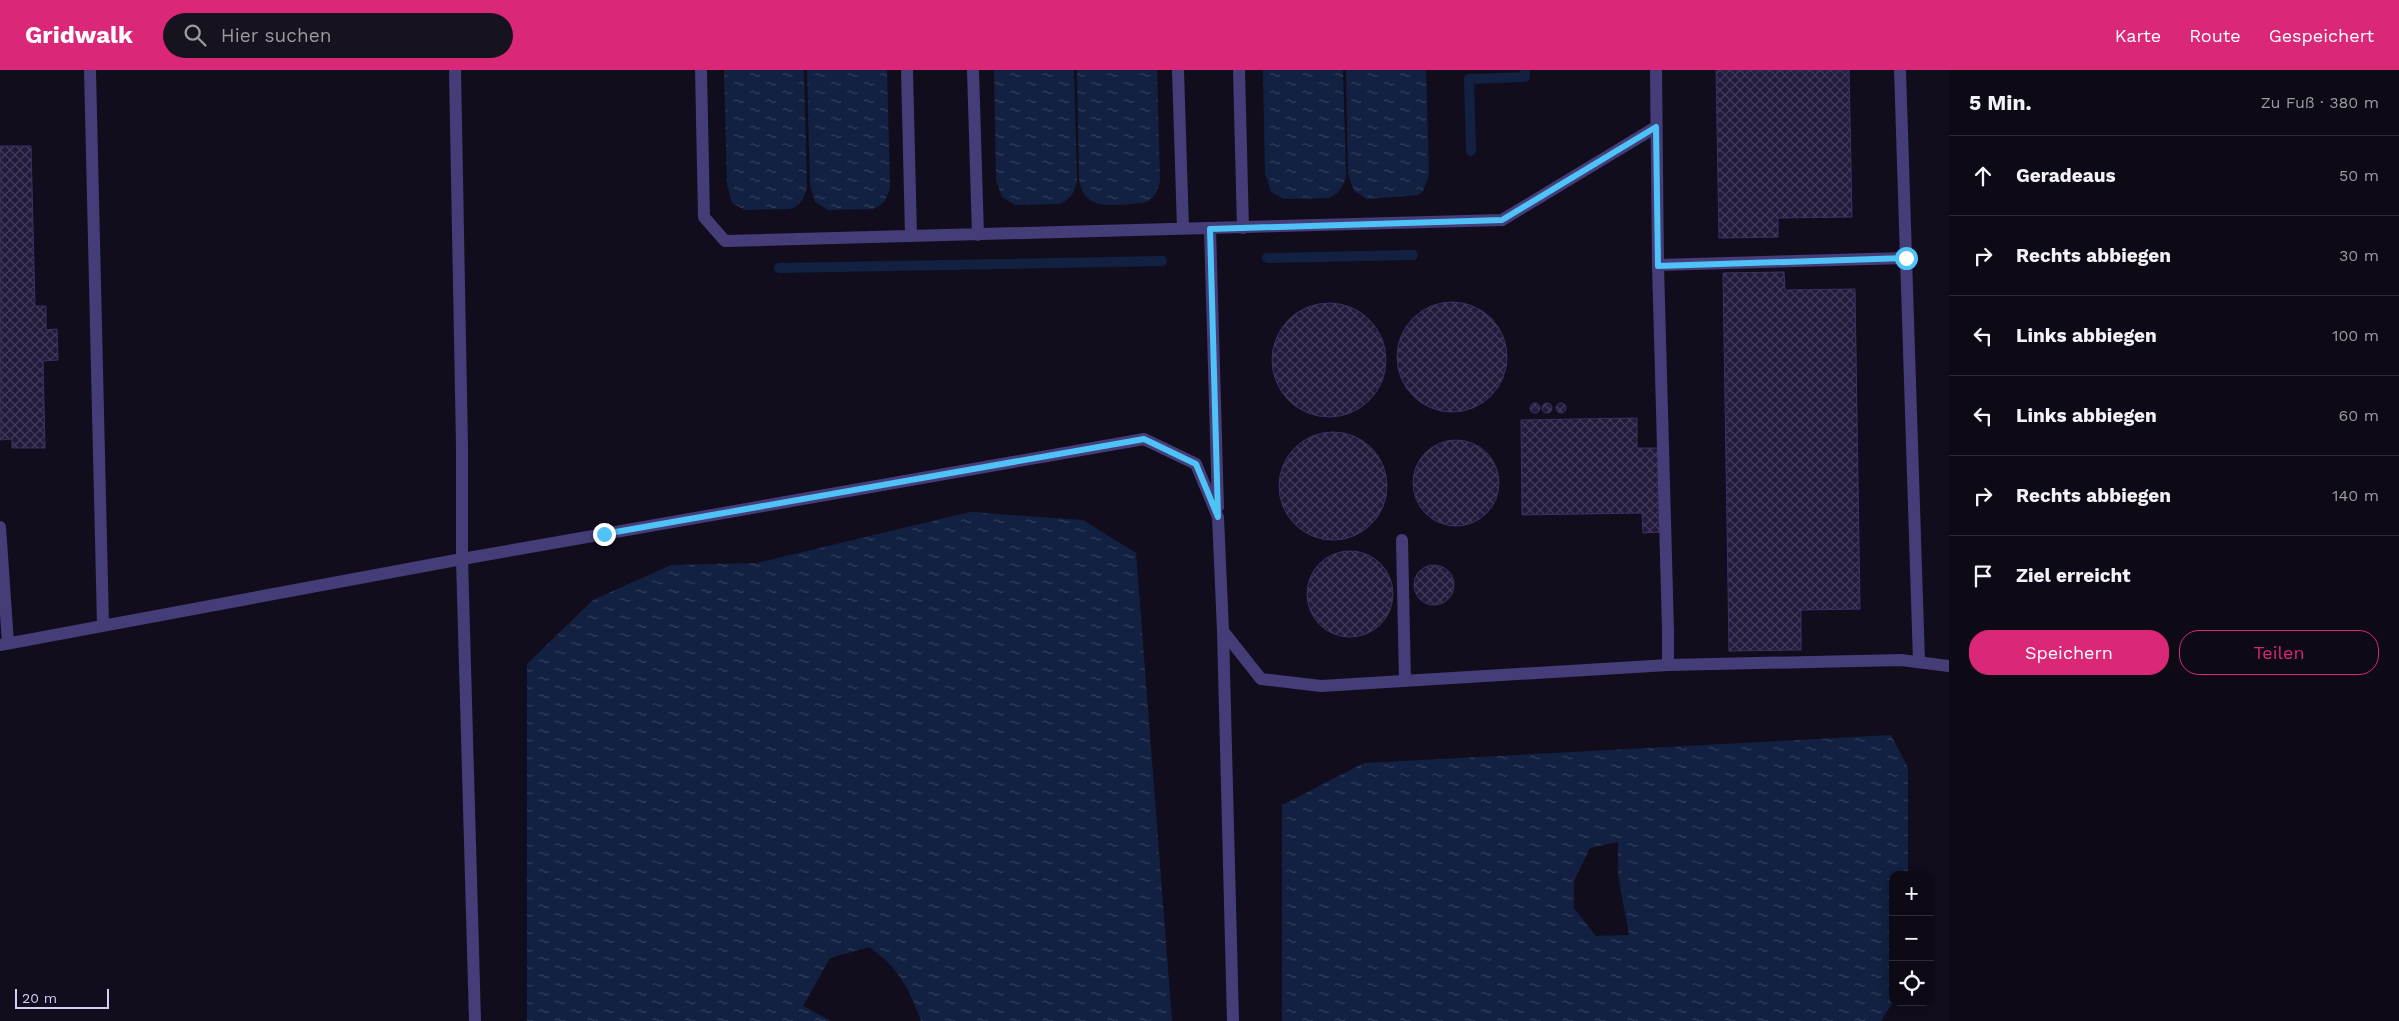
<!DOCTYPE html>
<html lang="de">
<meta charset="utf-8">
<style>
body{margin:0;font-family:"Work Sans",sans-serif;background:#16131f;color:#f1f3f6}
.controls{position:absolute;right:15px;bottom:15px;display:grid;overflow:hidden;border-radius:10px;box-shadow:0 2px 12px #0003}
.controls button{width:45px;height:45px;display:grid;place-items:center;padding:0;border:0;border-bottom:1px solid #2d2b35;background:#0d0a16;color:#f1f3f6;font:25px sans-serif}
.scale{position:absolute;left:15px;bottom:12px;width:94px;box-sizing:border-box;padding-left:5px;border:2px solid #d6cefa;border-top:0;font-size:14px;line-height:18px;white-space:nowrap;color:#d6cefa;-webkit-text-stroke:4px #110d1d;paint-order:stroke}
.stop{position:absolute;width:15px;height:15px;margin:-11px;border:4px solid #4fc3f7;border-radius:50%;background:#fff}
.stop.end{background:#4fc3f7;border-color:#fff;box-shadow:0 1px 5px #0008}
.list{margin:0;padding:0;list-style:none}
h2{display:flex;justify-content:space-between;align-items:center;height:65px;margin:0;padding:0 20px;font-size:21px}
h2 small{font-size:16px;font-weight:400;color:#9a9aa1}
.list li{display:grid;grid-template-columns:32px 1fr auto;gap:15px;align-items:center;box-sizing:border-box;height:80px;padding:0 20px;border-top:1px solid #2d2b35}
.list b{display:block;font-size:19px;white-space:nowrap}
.list em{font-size:16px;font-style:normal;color:#9a9aa1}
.actions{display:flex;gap:10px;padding:15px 20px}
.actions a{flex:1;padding:11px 0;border:1px solid #db2777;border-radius:20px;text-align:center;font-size:18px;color:#db2777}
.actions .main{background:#db2777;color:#fff}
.icon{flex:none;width:28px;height:28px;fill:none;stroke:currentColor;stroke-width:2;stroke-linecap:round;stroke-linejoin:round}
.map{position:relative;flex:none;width:1949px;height:951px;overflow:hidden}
header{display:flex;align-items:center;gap:30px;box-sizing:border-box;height:70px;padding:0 25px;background:#db2777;color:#fff}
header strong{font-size:24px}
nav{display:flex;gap:28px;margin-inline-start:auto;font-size:18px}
.search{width:350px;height:45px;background:#16131f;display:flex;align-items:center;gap:12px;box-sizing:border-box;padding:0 18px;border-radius:28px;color:#9a9aa1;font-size:19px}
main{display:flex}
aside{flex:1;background:#0d0a16}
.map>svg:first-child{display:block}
.water{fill:url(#water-ripples);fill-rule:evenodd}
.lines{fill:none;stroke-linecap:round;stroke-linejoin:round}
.stream{stroke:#122141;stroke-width:10}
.building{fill:url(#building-cross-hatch);stroke:#3e2f66}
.service{stroke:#443d77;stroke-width:12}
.route{stroke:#4fc3f7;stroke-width:6}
</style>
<header>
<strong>Gridwalk</strong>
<div class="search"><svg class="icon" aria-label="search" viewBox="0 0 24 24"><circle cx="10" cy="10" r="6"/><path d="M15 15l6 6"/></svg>Hier suchen</div>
<nav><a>Karte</a><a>Route</a><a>Gespeichert</a></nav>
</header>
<main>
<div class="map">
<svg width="1949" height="951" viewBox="0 0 1949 951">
<defs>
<pattern id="water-ripples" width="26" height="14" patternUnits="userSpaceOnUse" patternTransform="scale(1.25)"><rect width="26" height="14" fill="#122141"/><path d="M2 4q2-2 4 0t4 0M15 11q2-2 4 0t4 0" fill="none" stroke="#34405d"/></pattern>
<pattern id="building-cross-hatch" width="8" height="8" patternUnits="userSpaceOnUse" patternTransform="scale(1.25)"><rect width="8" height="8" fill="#241b3c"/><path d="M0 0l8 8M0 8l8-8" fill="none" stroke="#433b59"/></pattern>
</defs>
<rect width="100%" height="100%" fill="#110d1d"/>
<!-- water -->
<path class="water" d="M724 0H804L807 117C804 129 801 135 790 139L745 140 732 133 727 115Z
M807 0H887L890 117C887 128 884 135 873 139L828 140 815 132 810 115Z
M994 0H1074L1077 112C1074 123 1070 130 1059 134L1015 135 1002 127 996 110Z
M1077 0H1157L1160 111C1157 122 1154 130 1143 133 1116 134 1084 144 1079 109Z
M1263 0H1343L1346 106C1343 117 1339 124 1329 128L1284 129 1271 122 1265 104Z
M1346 0H1426L1429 105 1423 121 1418 125 1367 129 1354 121 1348 104Z
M970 442 1083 450 1136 483 1172 951H921C909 918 898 897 869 877L830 888 803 936 831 951H527V594L593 530 671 495 757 493Z
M1891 665 1908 698V805H1893V932L1881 951H1282V735L1364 693ZM1618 772V805L1629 865 1596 866 1574 838V811L1590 778Z"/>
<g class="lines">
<!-- stream -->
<path class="stream" d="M1471 81 1469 9 1525 7V0
M1267 188 1413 185
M779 198 1162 191"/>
</g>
<!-- building -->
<path class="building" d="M1716 0H1849L1852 147 1778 148V167L1719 168Z
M0 76H31L35 236H46V260L57 259 58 290 43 291 45 378H12V369L0 370Z
M1784 202 1785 220 1855 219 1860 539 1801 540V580L1729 581 1723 203Z
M1397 287a55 55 0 1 1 110 0a55 55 0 1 1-110 0Z
M1272 290a57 57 0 1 1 114 0a57 57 0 1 1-114 0Z
M1556 338a5 5 0 1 1 10 0a5 5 0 1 1-10 0Z
M1530 338a5 5 0 1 1 10 0a5 5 0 1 1-10 0Z
M1542 338a5 5 0 1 1 10 0a5 5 0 1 1-10 0Z
M1637 348V378H1659L1661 462 1643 463 1642 443 1522 445 1521 350Z
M1279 416a54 54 0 1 1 108 0a54 54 0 1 1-108 0Z
M1413 413a43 43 0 1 1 86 0a43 43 0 1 1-86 0Z
M1307 524a43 43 0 1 1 86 0a43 43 0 1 1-86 0Z
M1414 515a20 20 0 1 1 40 0a20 20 0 1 1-40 0Z"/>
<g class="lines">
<!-- service -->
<path class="service" d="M90 0 103 555
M455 0 462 377V489L475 951
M701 0 704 147 725 171 1502 150 1656 57
M907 0 911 166
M973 0 978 165
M1178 0 1183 159
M1239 0 1243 158
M1656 0 1658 195 1668 560V595
M1900 0 1919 592
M1210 159 1218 437
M1658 195 1906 188
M0 457 8 573
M1402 470 1405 611
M1223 561 1233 951
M0 575 462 489 1144 369 1196 394 1218 447 1223 561 1261 609 1321 616 1668 595 1901 590 1949 596"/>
</g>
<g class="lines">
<!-- route -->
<path class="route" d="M604 464 1144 369 1196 394 1218 447 1210 159 1502 150 1656 57 1658 196 1906 188"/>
</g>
</svg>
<div class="controls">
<button>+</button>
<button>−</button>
<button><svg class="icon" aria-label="locate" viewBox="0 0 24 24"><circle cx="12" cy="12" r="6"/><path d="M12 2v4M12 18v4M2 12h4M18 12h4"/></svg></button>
</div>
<div class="scale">20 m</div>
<div class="stop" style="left:1906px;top:188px"></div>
<div class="stop end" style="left:604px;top:464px"></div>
</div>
<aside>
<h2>5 Min.<small>Zu Fuß · 380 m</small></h2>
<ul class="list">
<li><svg class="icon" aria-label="ahead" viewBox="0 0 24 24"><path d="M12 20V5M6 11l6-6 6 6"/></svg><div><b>Geradeaus</b></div><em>50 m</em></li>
<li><svg class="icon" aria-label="right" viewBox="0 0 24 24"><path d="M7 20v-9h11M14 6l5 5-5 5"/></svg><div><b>Rechts abbiegen</b></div><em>30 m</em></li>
<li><svg class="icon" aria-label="left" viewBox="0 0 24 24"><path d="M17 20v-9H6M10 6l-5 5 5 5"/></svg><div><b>Links abbiegen</b></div><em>100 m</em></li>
<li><svg class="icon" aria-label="left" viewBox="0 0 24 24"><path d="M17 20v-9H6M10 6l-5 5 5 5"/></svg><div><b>Links abbiegen</b></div><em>60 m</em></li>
<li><svg class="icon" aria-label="right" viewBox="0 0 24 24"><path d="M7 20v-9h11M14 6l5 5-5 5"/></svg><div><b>Rechts abbiegen</b></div><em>140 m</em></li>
<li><svg class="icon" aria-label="arrive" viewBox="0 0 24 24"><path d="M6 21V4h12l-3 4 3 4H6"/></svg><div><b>Ziel erreicht</b></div></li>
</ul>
<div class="actions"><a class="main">Speichern</a><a>Teilen</a></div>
</aside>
</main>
